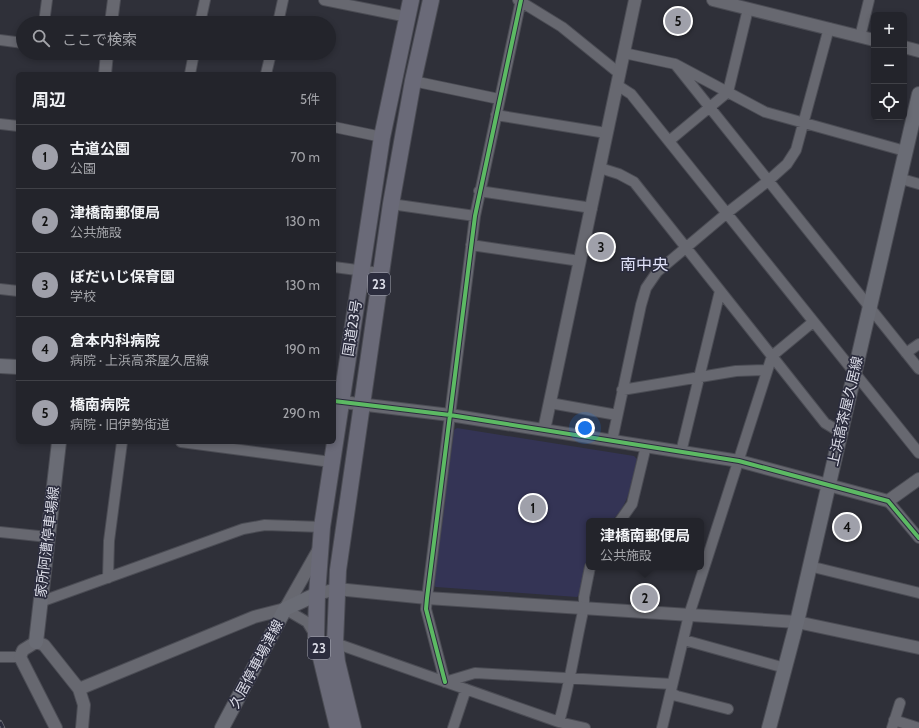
<!DOCTYPE html>
<html lang="ja">
<meta charset="utf-8">
<style>
body{margin:0;font-family:Cabin,"Noto Sans JP",sans-serif;background:#2b2c33;color:#f1f3f6}
.controls{position:absolute;right:12px;top:12px;display:grid;overflow:hidden;border-radius:6px;box-shadow:0 2px 6px #0003}
.controls button{width:36px;height:36px;display:grid;place-items:center;padding:0;border:0;border-bottom:1px solid #404147;background:#23242b;color:#f1f3f6;font:20px sans-serif}
.you{position:absolute;left:585px;top:428px;width:14px;height:14px;margin:-10px;border:3px solid #fff;border-radius:50%;background:#1a73e8;box-shadow:0 0 0 6px #1a73e833}
.badge{display:grid;place-items:center;width:26px;height:26px;border-radius:50%;background:#9fa0aa;color:#111;font-size:13px;font-weight:700}
.pin{position:absolute;translate:-50% -50%;border:2px solid #fff;box-shadow:0 1px 4px #0006}
.popup{position:absolute;left:586px;top:518px;width:118px;height:52px;box-sizing:border-box;display:grid;place-content:center;border-radius:6px;background:#23242b;filter:drop-shadow(0 1px 3px #0005);font-size:13px;white-space:nowrap;color:#a3a4a9}
.popup b{font-size:15px;color:#f1f3f6}
.popup::after{content:'';position:absolute;left:50%;top:100%;margin-left:-8px;border:8px solid transparent;border-top-color:#23242b}
.list{margin:0;padding:0;list-style:none}
h2{display:flex;justify-content:space-between;align-items:center;height:52px;margin:0;padding:0 16px;font-size:17px}
h2 small{font-size:13px;font-weight:400;color:#a3a4a9}
.list li{display:grid;grid-template-columns:26px 1fr auto;gap:12px;align-items:center;box-sizing:border-box;height:64px;padding:0 16px;border-top:1px solid #404147}
.list b{display:block;font-size:15px;white-space:nowrap}
.list p{margin:0;font-size:13px;white-space:nowrap;color:#a3a4a9}
.list em{font-size:13px;font-style:normal;color:#a3a4a9}
.icon{flex:none;width:22px;height:22px;fill:none;stroke:currentColor;stroke-width:2;stroke-linecap:round;stroke-linejoin:round}
.map{position:relative;flex:none;width:919px;height:728px;overflow:hidden}
.search{position:absolute;background:#23242b;box-shadow:0 2px 6px #0003;left:16px;top:16px;width:320px;height:44px;display:flex;align-items:center;gap:10px;box-sizing:border-box;padding:0 14px;border-radius:22px;color:#a3a4a9;font-size:15px}
.panel{position:absolute;background:#23242b;box-shadow:0 2px 6px #0003;left:16px;top:72px;width:320px;height:372px;border-radius:6px}
.map>svg:first-child{display:block}
.green{fill:#343455}
.lines{fill:none;stroke-linecap:round;stroke-linejoin:round}
.minor-casing{stroke:#4b4c54;stroke-width:12}
.tertiary-casing{stroke:#4b4c54;stroke-width:14}
.secondary-casing{stroke:#4b4c54;stroke-width:16}
.trunk-casing{stroke:#4b4c54;stroke-width:18}
.minor{stroke:#676870;stroke-width:10}
.tertiary{stroke:#676870;stroke-width:12}
.secondary{stroke:#6a6c75;stroke-width:14}
.trunk{stroke:#6a6a78;stroke-width:16}
.rail-casing{stroke:#6b6c74;stroke-width:4.5}
.rail{stroke:#2b2c3d;stroke-width:3;stroke-dasharray:9;stroke-linecap:butt}
.cycleway-casing{stroke:#2b2c3d;stroke-width:6}
.cycleway{stroke:#5cba63;stroke-width:4}
.labels{text-anchor:middle;dominant-baseline:central;stroke-width:3.5;stroke-linejoin:round;paint-order:stroke}
.shield{fill:#2b2c3d;stroke:#a6a7b4;stroke-width:1}
.shield-label{font-size:13px;font-weight:bold;fill:#dbdce7}
.street-label{font-size:14px;fill:#dbdce7;stroke:#2b2c3d}
.quarter-label{font-size:16px;fill:#dee0f7;stroke:#2b2c3d}
</style>
<div class="map">
<svg width="919" height="728" viewBox="0 0 919 728">
<rect width="100%" height="100%" fill="#2f3039"/>
<!-- green -->
<path class="green" d="M457 428 634 456 637 459C631 482 630 505 611 521H589V547L579 595 577 597 436 587 434 586 454 430Z"/>
<g class="lines">
<defs>
<path id="minor" d="M324 0 408 17
M518 0 562 27 620 74
M44 23 47 0
M200 23 205 0
M278 23 283 0
M860 37 869 0
M0 40 23 43
M624 53 675 64 765 112 905 151
M675 64 919 369
M190 74 194 53
M266 74 271 53
M413 81 499 99
M617 85 631 94 919 453
M496 115 606 133
M0 124 18 126
M334 127 382 137
M669 141 728 92 748 9
M600 168 619 174 634 182 825 423 840 432
M898 178 919 184
M479 191 592 208
M391 204 475 216
M471 245 580 261
M334 267 380 273
M0 289 18 291
M906 353 919 344
M622 390 736 371 767 370
M550 403 617 415
M612 441 641 305 646 288 657 272 727 213 768 181 787 164 796 150 829 28
M181 442 331 462
M681 452 720 291
M888 501 919 538
M620 521 632 504 646 446
M0 532 48 537
M809 566 919 593
M108 578 109 541 122 442
M40 602 243 529 265 525 322 527
M285 609 307 622 315 635
M684 640 785 668
M335 643 559 722 585 728
M0 657H20
M445 682 426 609 427 598 475 216 521 0
M445 682 475 673 672 684
M671 693 677 696 728 709
M894 720 919 728
M559 722C570 684 575 646 584 607V597L590 567
M453 728 466 689
M662 728 689 615 772 356 813 322
M892 728 900 703"/>
<path id="tertiary" d="M713 0 874 40
M111 23 114 0
M904 47 919 51
M105 74 107 53
M334 401 450 415 739 461 888 501 919 479
M544 430 635 0
M317 594 337 589 427 598 797 622 919 648
M79 689 254 617 285 609 319 549
M56 728 20 657 23 650 36 642 44 645 79 689 84 705 82 728"/>
<path id="secondary" d="M0 366 18 367
M36 642 59 442
M222 728 285 609 317 594
M769 728 797 622 919 94"/>
<path id="trunk" d="M338 728 316 637 317 594 322 527 382 137 411 0
M353 728 337 662 335 643 338 570 391 204 413 81 431 0"/>
</defs>
<!-- minor casing -->
<use href="#minor" class="minor-casing"/>
<!-- tertiary casing -->
<use href="#tertiary" class="tertiary-casing"/>
<!-- secondary casing -->
<use href="#secondary" class="secondary-casing"/>
<!-- trunk casing -->
<use href="#trunk" class="trunk-casing"/>
<!-- minor -->
<use href="#minor" class="minor"/>
<!-- tertiary -->
<use href="#tertiary" class="tertiary"/>
<!-- secondary -->
<use href="#secondary" class="secondary"/>
<!-- trunk -->
<use href="#trunk" class="trunk"/>
<defs>
<path id="rail" d="M0 722 3 728"/>
</defs>
<!-- rail casing -->
<use href="#rail" class="rail-casing"/>
<!-- rail -->
<use href="#rail" class="rail"/>
<defs>
<path id="cycleway" d="M334 401 450 415 739 461 888 501 919 538
M445 682 426 609 427 598 475 216 521 0"/>
</defs>
<!-- cycleway casing -->
<use href="#cycleway" class="cycleway-casing"/>
<!-- cycleway -->
<use href="#cycleway" class="cycleway"/>
</g>
<g class="labels">
<!-- shield labels -->
<g class="shield">
<rect x="368" y="273" width="22" height="22" rx="3"/>
<rect x="308" y="637" width="22" height="22" rx="3"/>
</g>
<g class="shield-label">
<text x="379" y="284">23</text>
<text x="319" y="648">23</text>
</g>
<!-- street labels -->
<g class="street-label">
<text transform="translate(352 328) rotate(-81)">国道23号</text>
<text transform="translate(845 411) rotate(-77)">上浜高茶屋久居線</text>
<text transform="translate(47 542) rotate(-83)">家所阿漕停車場線</text>
<text transform="translate(256 664) rotate(-62)">久居停車場津線</text>
</g>
<!-- quarter labels -->
<g class="quarter-label">
<text x="644" y="264">南中央</text>
</g>
</g>
</svg>
<div class="controls">
<button>+</button>
<button>−</button>
<button><svg class="icon" aria-label="locate" viewBox="0 0 24 24"><circle cx="12" cy="12" r="6"/><path d="M12 2v4M12 18v4M2 12h4M18 12h4"/></svg></button>
</div>
<div class="you"></div>
<div class="pin badge" style="left:533px;top:508px">1</div>
<div class="pin badge" style="left:645px;top:598px">2</div>
<div class="popup"><b>津橋南郵便局</b>公共施設</div>
<div class="pin badge" style="left:601px;top:247px">3</div>
<div class="pin badge" style="left:847px;top:527px">4</div>
<div class="pin badge" style="left:678px;top:21px">5</div>
<div class="search"><svg class="icon" aria-label="search" viewBox="0 0 24 24"><circle cx="10" cy="10" r="6"/><path d="M15 15l6 6"/></svg>ここで検索</div>
<section class="panel">
<h2>周辺<small>5件</small></h2>
<ul class="list">
<li><span class="badge">1</span><div><b>古道公園</b><p>公園</p></div><em>70 m</em></li>
<li><span class="badge">2</span><div><b>津橋南郵便局</b><p>公共施設</p></div><em>130 m</em></li>
<li><span class="badge">3</span><div><b>ぼだいじ保育園</b><p>学校</p></div><em>130 m</em></li>
<li><span class="badge">4</span><div><b>倉本内科病院</b><p>病院 · 上浜高茶屋久居線</p></div><em>190 m</em></li>
<li><span class="badge">5</span><div><b>橋南病院</b><p>病院 · 旧伊勢街道</p></div><em>290 m</em></li>
</ul>
</section>
</div>
